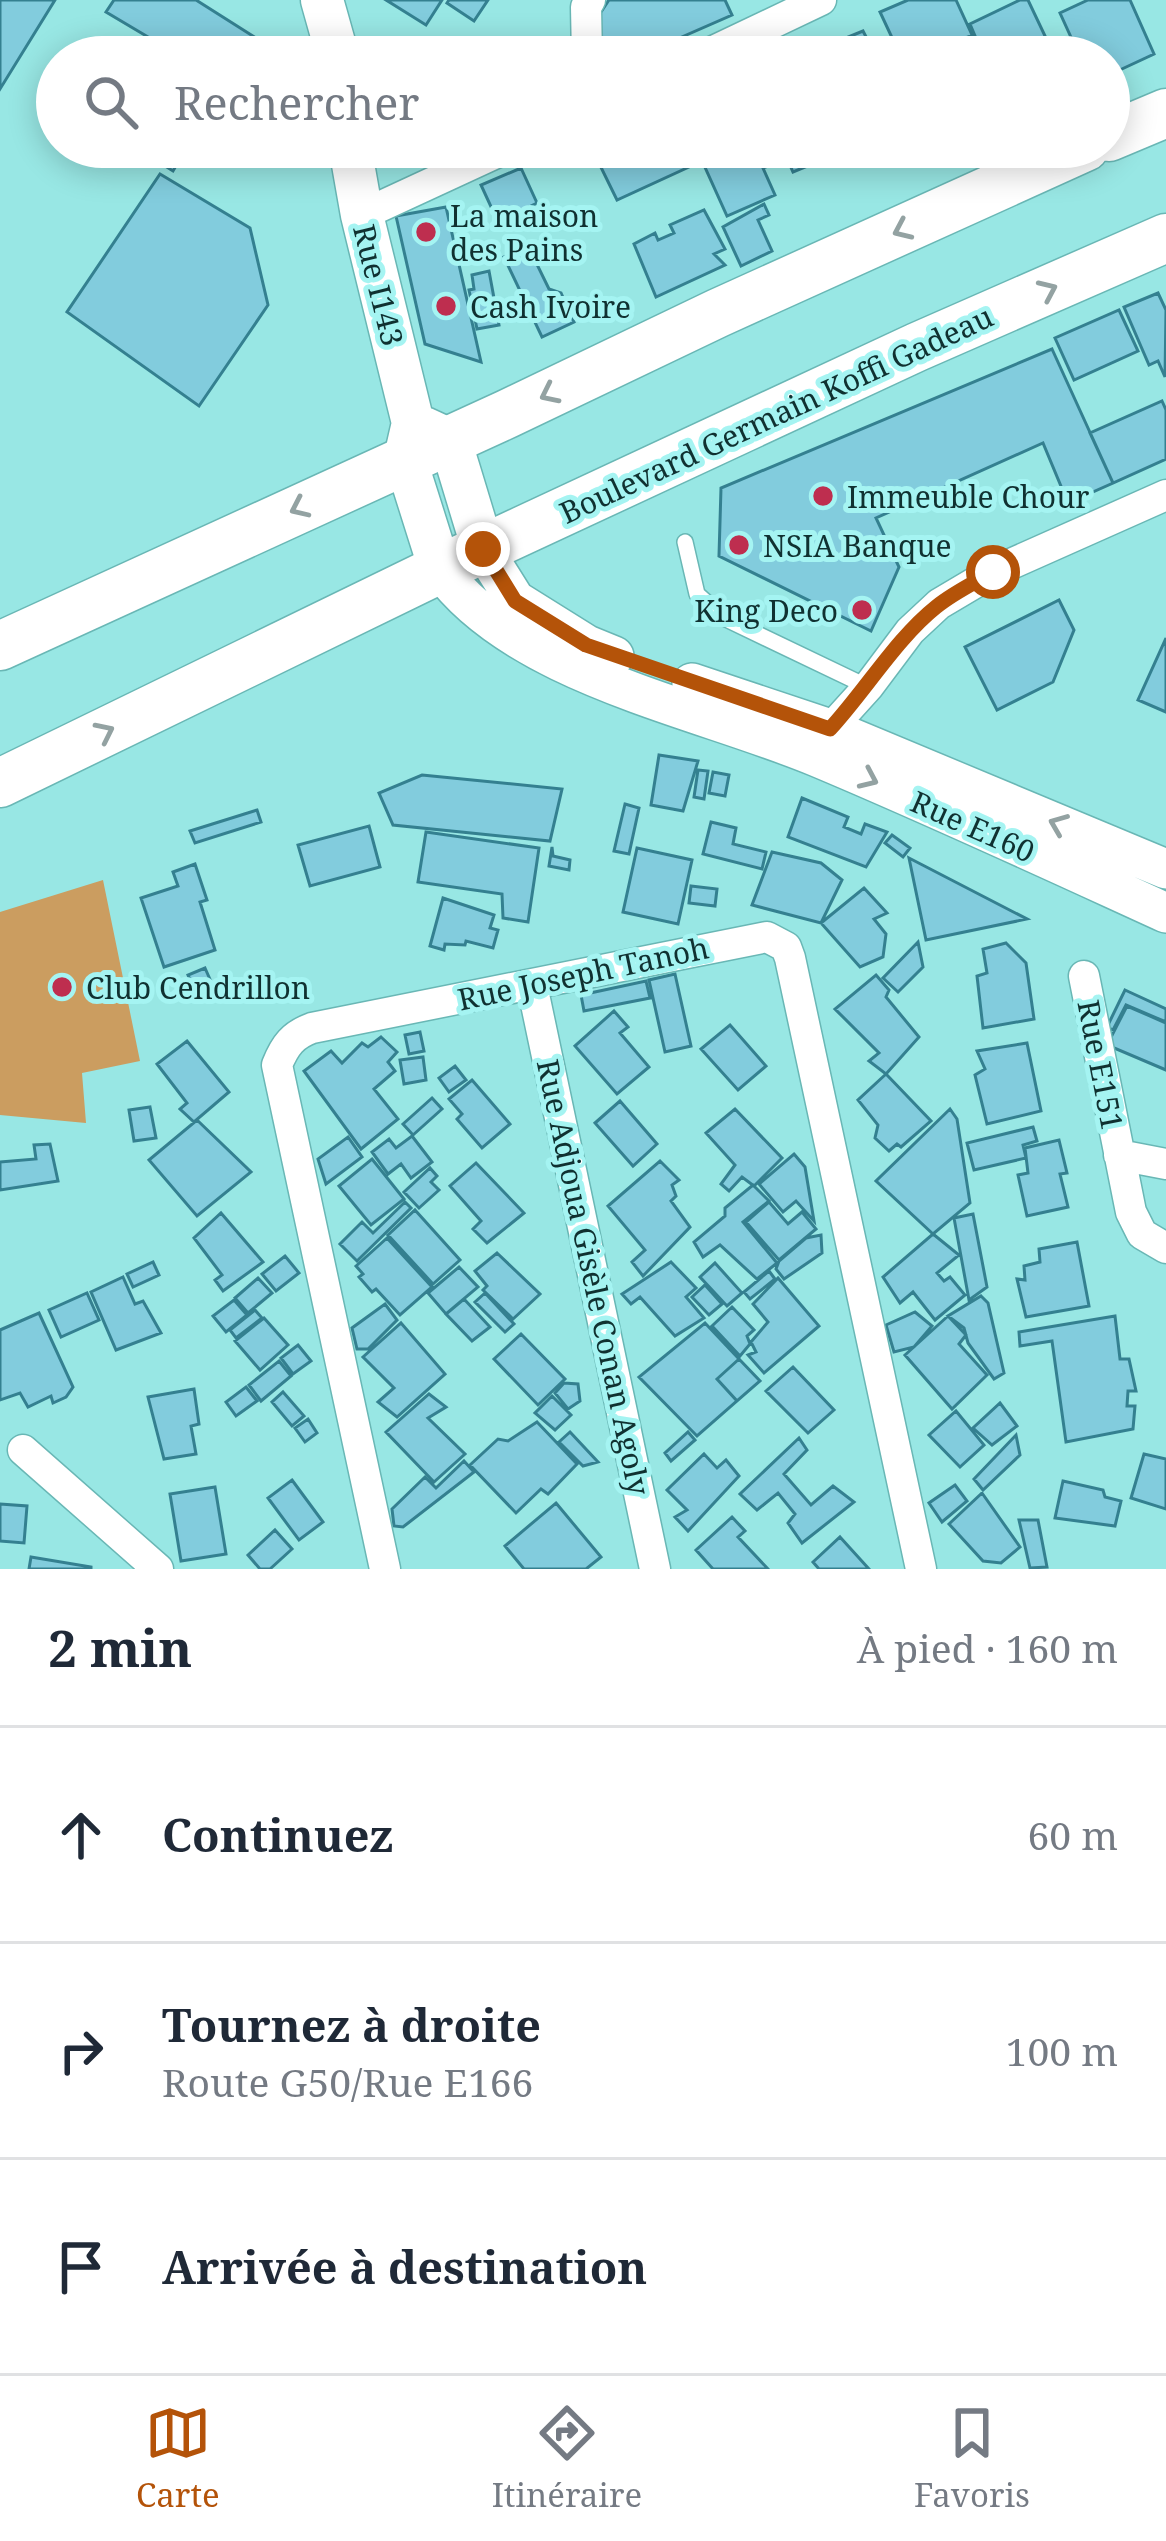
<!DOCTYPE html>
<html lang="fr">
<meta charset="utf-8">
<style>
body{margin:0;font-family:"Noto Serif",serif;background:#f2f2f3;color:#1f2937}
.stop{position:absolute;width:36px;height:36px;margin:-27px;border:9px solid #b45309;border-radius:50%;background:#fff}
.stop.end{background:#b45309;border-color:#fff;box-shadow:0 3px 12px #0008}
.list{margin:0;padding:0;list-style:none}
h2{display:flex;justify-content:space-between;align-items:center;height:156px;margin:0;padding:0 48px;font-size:51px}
h2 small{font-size:39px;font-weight:400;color:#747a83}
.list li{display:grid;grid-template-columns:78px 1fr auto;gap:36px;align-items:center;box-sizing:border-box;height:216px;padding:0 48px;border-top:3px solid #e0e1e3}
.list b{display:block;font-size:45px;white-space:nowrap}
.list p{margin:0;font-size:39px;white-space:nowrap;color:#747a83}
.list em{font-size:39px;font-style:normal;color:#747a83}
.icon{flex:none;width:66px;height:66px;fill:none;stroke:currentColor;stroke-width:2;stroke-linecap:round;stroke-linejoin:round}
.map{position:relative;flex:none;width:1166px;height:1569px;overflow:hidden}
.search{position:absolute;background:#fff;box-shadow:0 6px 30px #0003;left:36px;right:36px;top:36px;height:132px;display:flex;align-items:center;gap:30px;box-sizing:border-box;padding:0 42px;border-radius:66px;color:#747a83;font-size:45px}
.sheet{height:804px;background:#fff}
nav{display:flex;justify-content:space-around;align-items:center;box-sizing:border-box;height:168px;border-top:3px solid #e0e1e3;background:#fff;font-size:33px;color:#747a83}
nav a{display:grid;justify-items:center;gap:6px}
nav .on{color:#b45309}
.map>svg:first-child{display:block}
.green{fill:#cb9d60}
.building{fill:#82ccdd;stroke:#348090;stroke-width:3}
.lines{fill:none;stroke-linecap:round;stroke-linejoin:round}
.service-casing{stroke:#69b7b5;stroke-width:18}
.minor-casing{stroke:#69b7b5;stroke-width:33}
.tertiary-casing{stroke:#69b7b5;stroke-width:42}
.secondary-casing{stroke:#69b7b5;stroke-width:45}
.primary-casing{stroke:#69b7b5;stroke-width:51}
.service{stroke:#fff;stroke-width:15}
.minor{stroke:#fff;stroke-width:30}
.tertiary{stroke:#fff;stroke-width:39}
.secondary{stroke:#fff;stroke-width:42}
.primary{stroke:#fff;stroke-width:48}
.oneway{stroke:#93a2a2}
.route{stroke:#b45309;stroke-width:15}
.poi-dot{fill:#be2e4f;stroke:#a5f4f2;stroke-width:4.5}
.labels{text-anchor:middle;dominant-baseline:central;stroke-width:10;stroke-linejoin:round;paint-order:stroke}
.poi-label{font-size:30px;fill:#103131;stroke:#a5f4f2;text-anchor:start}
.street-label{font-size:30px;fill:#103131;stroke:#a5f4f2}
</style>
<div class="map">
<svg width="1166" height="1569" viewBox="0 0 1166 1569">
<rect width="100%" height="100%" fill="#98e7e4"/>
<!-- green -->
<path class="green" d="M103 880 140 1061 82 1073 86 1123 0 1115V912Z"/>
<!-- building -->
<path class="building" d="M0 0H55L0 89Z
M114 0H196L256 38 244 57H173L175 53 106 12Z
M386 0H442L426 25Z
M449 0H488L474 21 447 3Z
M609 0H725L732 15 636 57H605L593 24Z
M908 0H956L972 35 923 57H901L880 12Z
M1020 0H1028L1055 57H984L970 24Z
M1088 0H1130L1154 54 1109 75V57H1080L1060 13Z
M863 31 876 56 838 57 831 44Z
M135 147H187L173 171Z
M591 147H683L691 166 617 200Z
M686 147H771L778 162 763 168 775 195 727 216 703 163 695 166Z
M782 147H837L819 155 822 160 793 172Z
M521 168 537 203 498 222 481 185Z
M160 174 250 228 268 305 199 406 67 312Z
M764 204 769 215 758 220 772 251 741 266 723 227Z
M446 207 481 362 425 344 396 216Z
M704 210 725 249 714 254 725 265 656 297 634 244 655 233 658 240 674 233 670 225Z
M528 246 549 289 561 293 574 322 542 337 504 257Z
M489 271 499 325 477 329 469 290 474 289 472 275Z
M1158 293 1166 310 1165 377 1158 361 1149 365 1124 307Z
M1119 310 1138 351 1074 380 1055 338Z
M1052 349 1113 483 1068 503 1043 443 876 518 899 567 871 631 719 556 721 488Z
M1162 401 1166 410V459L1113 483 1090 433Z
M1059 600 1074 630 1053 682 997 710 965 647Z
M1166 638V712L1138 700Z
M659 755 698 761 683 811 651 805Z
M698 770 708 771 704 799 694 797Z
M713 772 729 775 725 796 709 793Z
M422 775 562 789 550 841 393 825 379 793Z
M802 798 848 817 844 827 861 834 865 824 887 832 866 867 788 837Z
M625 804 639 808 629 854 614 851Z
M257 810 261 822 195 843 190 831Z
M711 822 736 828 733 844 766 852 762 869 703 854Z
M369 826 380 867 310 886 298 845Z
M426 832 539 848 528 922 503 918 502 894 418 882Z
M892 835 910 848 903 857 885 843Z
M552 847 553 856 570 860 569 870 549 866Z
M637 848 692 860 678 924 623 912Z
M772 852 821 863 842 880 821 923 752 905Z
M909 858 1027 919 926 940Z
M195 864 207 900 200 902 215 950 164 967 141 898 178 886 173 872Z
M691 886 717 889 715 906 689 903Z
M864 888 887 913 874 919 886 934 883 957 860 967 821 923Z
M443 898 494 915 490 928 498 930 493 948 466 941 465 945 445 944 444 950 430 946Z
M918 942 923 967 898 992 883 978Z
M1006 943 1026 963 1034 1019 983 1028 977 976 987 973 983 949Z
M205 968 212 984 195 991 188 975Z
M675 974 691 1046 665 1052 649 980Z
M876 975 889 990 886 997 919 1037 886 1074 869 1061 879 1053 835 1009Z
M646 981 650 998 584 1011 581 995Z
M1125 990 1166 1009V1022L1126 1005 1113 1030 1107 1027Z
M1127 1006 1166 1023V1070L1107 1045Z
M614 1011 628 1027 620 1033 649 1067 617 1094 575 1046Z
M730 1025 766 1066 738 1090 701 1049Z
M420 1032 424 1051 409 1054 405 1035Z
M381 1037 397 1052 388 1062 395 1071 374 1089 398 1119 361 1149 304 1071 331 1051 342 1063 362 1043 368 1047Z
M187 1041 229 1092 194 1122 180 1109 187 1103 157 1064Z
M1027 1043 1041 1111 987 1124 975 1075 985 1069 977 1051Z
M423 1057 426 1080 404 1084 400 1060Z
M455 1066 466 1080 449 1092 439 1078Z
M886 1074 931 1121 901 1147 897 1144 889 1151 875 1138 878 1125 858 1100Z
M472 1080 510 1124 482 1148 457 1119 462 1114 449 1099Z
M432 1098 442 1109 413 1135 403 1124Z
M620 1101 657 1144 633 1166 595 1123Z
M150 1107 156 1138 134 1141 129 1110Z
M735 1109 782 1158 754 1186 742 1177 729 1191 721 1184 735 1165 706 1133Z
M950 1109 957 1119 970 1203 933 1234 876 1181Z
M197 1120 251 1172 197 1216 149 1160Z
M1033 1127 1037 1141 1023 1145 1026 1158 974 1170 967 1143Z
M412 1136 432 1162 411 1178 401 1164 388 1174 372 1152 389 1139 396 1148Z
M348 1137 362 1157 326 1184 318 1159Z
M1059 1140 1067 1173 1060 1174 1068 1207 1027 1216 1018 1175 1028 1173 1025 1148Z
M50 1144 58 1181 0 1190V1162L36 1159 34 1145Z
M794 1154 805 1167 814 1221 796 1201 783 1212 759 1184Z
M372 1159 404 1199 371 1225 339 1186Z
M660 1161 679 1180 672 1185 676 1196 671 1201 690 1227 643 1276 632 1262 645 1250 608 1206Z
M476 1163 524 1213 487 1243 473 1229 481 1221 450 1186Z
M430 1168 437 1176 431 1182 439 1190 419 1208 404 1192Z
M753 1185 769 1201 743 1222 777 1263 757 1279 720 1245 703 1257 694 1242 725 1216V1208Z
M405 1202 411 1208 357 1261 340 1244 362 1222 373 1233Z
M769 1202 788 1224 802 1212 816 1229 779 1260 746 1222Z
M415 1210 460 1260 433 1284 388 1235Z
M221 1213 263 1262 223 1291 215 1280 222 1275 194 1238Z
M973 1214 987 1287 969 1300 954 1218Z
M933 1234 959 1255 937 1273 944 1281 950 1277 965 1295 935 1320 913 1292 900 1303 883 1277Z
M821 1235 822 1253 784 1279 776 1269 779 1261 806 1238Z
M387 1238 432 1287 400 1315 376 1289 372 1292 359 1277 363 1274 356 1266Z
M1077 1242 1089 1306 1026 1317 1017 1279 1025 1280 1024 1266 1040 1262 1039 1249Z
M497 1253 540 1294 513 1319 483 1290 487 1286 475 1271Z
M285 1256 299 1273 276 1291 262 1274Z
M153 1262 159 1275 133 1287 127 1274Z
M671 1262 696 1288 686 1297 704 1318 675 1336 640 1297 631 1304 622 1294Z
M715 1263 742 1293 727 1306 700 1277Z
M459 1267 478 1287 446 1314 428 1293Z
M769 1271 775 1279 750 1299 744 1292Z
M123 1277 135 1304 143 1301 161 1333 116 1350 91 1292Z
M258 1278 272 1293 248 1313 235 1298Z
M778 1278 819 1326 764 1373 748 1355 756 1352 751 1342 768 1322 753 1304Z
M705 1285 722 1304 709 1315 692 1297Z
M87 1293 99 1320 61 1337 49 1310Z
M485 1293 514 1324 505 1332 475 1302Z
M981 1296 988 1303 1004 1373 994 1379 968 1343 964 1328 948 1316Z
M464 1299 490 1327 472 1341 446 1314Z
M234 1300 247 1315 226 1332 213 1316Z
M385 1304 397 1320 368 1349H357L352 1328Z
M732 1307 754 1330 747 1336 750 1344 740 1356 712 1326Z
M255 1310 262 1318 236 1338 230 1330Z
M915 1312 932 1326 914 1347 894 1352 886 1325Z
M39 1313 73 1387 66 1397 53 1403 51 1396 28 1407 20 1393 0 1400V1330Z
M948 1316 966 1335 959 1344 987 1375 952 1409 905 1355Z
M1115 1316 1120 1359H1129L1136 1391H1128L1127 1406H1135L1133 1429 1066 1442 1052 1341 1020 1346 1019 1332Z
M264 1318 288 1345 260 1370 235 1341Z
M401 1323 445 1374 397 1417 378 1402 394 1388 363 1357Z
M705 1323 739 1359 717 1379 737 1401 697 1436 639 1377Z
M521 1334 565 1379 538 1405 494 1359Z
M298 1345 311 1361 293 1374 281 1358Z
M739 1359 760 1381 737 1401 717 1379Z
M279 1361 291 1376 261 1401 249 1385Z
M793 1367 834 1410 808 1433 766 1391Z
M564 1383 578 1384 580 1401 568 1409 555 1393Z
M246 1387 257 1401 236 1416 226 1402Z
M194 1389 199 1424 191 1426 196 1454 164 1459 148 1397Z
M283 1392 304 1416 292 1426 272 1402Z
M429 1394 446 1407 428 1418 465 1454 434 1482 386 1432Z
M552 1396 571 1415 555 1430 535 1413Z
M1000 1403 1017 1426 992 1445 973 1428Z
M956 1411 984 1445 960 1467 929 1435Z
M308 1419 317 1433 305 1442 295 1428Z
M537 1422 577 1464 548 1494 541 1489 516 1513 470 1465 498 1439 508 1441Z
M570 1432 598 1462 583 1466 559 1442Z
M688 1432 695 1440 671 1461 665 1453Z
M1016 1435 1020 1455 983 1490 974 1479Z
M799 1438 807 1450 784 1474 811 1505 833 1486 854 1502 802 1543 788 1523 795 1514 778 1493 757 1510 740 1494Z
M704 1454 717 1468 726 1460 739 1476 688 1531 675 1517 687 1510 667 1490Z
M1144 1454 1166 1459V1509L1131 1498Z
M464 1461 474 1472 403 1527 394 1526 392 1509 425 1477 436 1488Z
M292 1480 323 1522 299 1540 268 1498Z
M1063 1481 1103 1490 1105 1497 1121 1501 1115 1526 1055 1518Z
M955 1485 967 1501 942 1522 929 1503Z
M215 1487 226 1554 181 1561 170 1494Z
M982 1493 1020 1547 1001 1563 983 1561 949 1524Z
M556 1503 601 1557 586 1569H524L505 1546Z
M0 1504 27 1506 24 1543 0 1541Z
M732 1517 745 1531 738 1537 768 1569H713L696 1550Z
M1019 1520H1038L1047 1567 1030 1568Z
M275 1530 292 1549 270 1569H260L248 1555Z
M840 1537 869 1569H819L813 1562Z
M31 1557 91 1567V1569H29Z"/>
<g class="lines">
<defs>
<path id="service" d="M685 542 697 594 724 618 868 687"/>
<path id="minor" d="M587 57 586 7 590 0
M701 57 821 0
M362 215 509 147
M830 729 868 687 910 631 939 604 993 572 1166 495
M1084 976 1131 1212 1142 1234 1166 1248
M532 985 655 1569
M1119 1155 1166 1164
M23 1450 158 1569
M385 1569 277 1065C285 1045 293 1035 312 1028L767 937 786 947 790 958 921 1569"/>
<path id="tertiary" d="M483 549 515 600 587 645 614 656
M440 569C516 675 700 708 817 757 934 806 1050 860 1166 913
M692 683 830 729 1166 869"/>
<path id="secondary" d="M322 0 338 57
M350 147 362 215 413 423 405 458 440 569
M424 428 450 440 483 549"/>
<path id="primary" d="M1109 137 1166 113
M0 646 507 414 718 313 1085 147
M0 783 440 569 917 347 1166 238"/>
</defs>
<!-- service casing -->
<use href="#service" class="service-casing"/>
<!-- minor casing -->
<use href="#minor" class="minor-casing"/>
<!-- tertiary casing -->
<use href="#tertiary" class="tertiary-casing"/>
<!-- secondary casing -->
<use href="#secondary" class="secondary-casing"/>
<!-- primary casing -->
<use href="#primary" class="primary-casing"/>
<!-- service -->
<use href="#service" class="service"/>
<!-- minor -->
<use href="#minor" class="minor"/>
<!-- tertiary -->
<use href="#tertiary" class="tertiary"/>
<!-- secondary -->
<use href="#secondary" class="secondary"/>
<!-- primary -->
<use href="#primary" class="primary"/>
</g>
<!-- one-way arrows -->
<defs><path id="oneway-chevron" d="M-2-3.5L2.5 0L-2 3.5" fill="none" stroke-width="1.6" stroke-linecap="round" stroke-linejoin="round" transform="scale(3)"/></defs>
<g class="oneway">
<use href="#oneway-chevron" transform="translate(902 230) rotate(156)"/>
<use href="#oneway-chevron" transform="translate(1048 290) rotate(-24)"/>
<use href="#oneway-chevron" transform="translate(549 394) rotate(154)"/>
<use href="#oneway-chevron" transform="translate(299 508) rotate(155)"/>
<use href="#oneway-chevron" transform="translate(105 732) rotate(-26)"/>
<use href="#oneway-chevron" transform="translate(869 779) rotate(24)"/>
<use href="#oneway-chevron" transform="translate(1058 824) rotate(-158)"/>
</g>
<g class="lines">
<!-- route -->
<path class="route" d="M483 549 515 601 586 645 830 729C865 691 897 638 936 607 953 593 974 583 993 572"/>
</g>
<!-- markers -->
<g class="poi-dot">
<circle cx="426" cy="232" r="12"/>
<circle cx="446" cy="306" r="12"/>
<circle cx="823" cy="496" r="12"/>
<circle cx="739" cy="545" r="12"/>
<circle cx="862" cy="610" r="12"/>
<circle cx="62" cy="987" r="12"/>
</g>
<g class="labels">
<!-- poi labels -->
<g class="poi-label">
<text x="450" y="215">La maison<tspan x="450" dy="34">des Pains</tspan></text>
<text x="470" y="306">Cash Ivoire</text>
<text x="847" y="496">Immeuble Chour</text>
<text x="763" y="545">NSIA Banque</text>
<text x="838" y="610" text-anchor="end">King Deco</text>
<text x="86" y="987">Club Cendrillon</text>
</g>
<!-- street labels -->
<g class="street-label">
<text transform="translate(379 285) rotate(76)">Rue I143</text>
<text transform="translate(776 414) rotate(-25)">Boulevard Germain Koffi Gadeau</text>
<text transform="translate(973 826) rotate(24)">Rue E160</text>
<text transform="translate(583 973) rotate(-12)">Rue Joseph Tanoh</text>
<text transform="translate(1101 1065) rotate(79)">Rue E151</text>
<text transform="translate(594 1277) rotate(78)">Rue Adjoua Gisèle Conan Agoly</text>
</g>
</g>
</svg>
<div class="stop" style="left:993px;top:572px"></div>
<div class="stop end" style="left:483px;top:549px"></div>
<div class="search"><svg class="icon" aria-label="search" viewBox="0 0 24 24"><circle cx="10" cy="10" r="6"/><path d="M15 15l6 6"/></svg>Rechercher</div>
</div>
<section class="sheet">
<h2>2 min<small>À pied · 160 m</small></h2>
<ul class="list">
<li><svg class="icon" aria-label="ahead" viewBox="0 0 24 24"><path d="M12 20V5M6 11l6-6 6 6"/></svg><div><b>Continuez</b></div><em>60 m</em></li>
<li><svg class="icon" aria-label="right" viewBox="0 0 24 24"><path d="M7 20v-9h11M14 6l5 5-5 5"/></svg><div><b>Tournez à droite</b><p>Route G50/Rue E166</p></div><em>100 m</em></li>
<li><svg class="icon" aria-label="arrive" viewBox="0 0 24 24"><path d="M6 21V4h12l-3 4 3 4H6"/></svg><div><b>Arrivée à destination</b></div></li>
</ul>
</section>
<nav>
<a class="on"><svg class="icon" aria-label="map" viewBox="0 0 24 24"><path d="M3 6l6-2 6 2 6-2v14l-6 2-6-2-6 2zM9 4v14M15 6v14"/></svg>Carte</a>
<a><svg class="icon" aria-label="directions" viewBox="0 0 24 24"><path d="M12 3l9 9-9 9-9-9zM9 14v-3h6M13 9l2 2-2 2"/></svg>Itinéraire</a>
<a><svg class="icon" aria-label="saved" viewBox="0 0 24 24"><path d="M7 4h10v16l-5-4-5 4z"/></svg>Favoris</a>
</nav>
